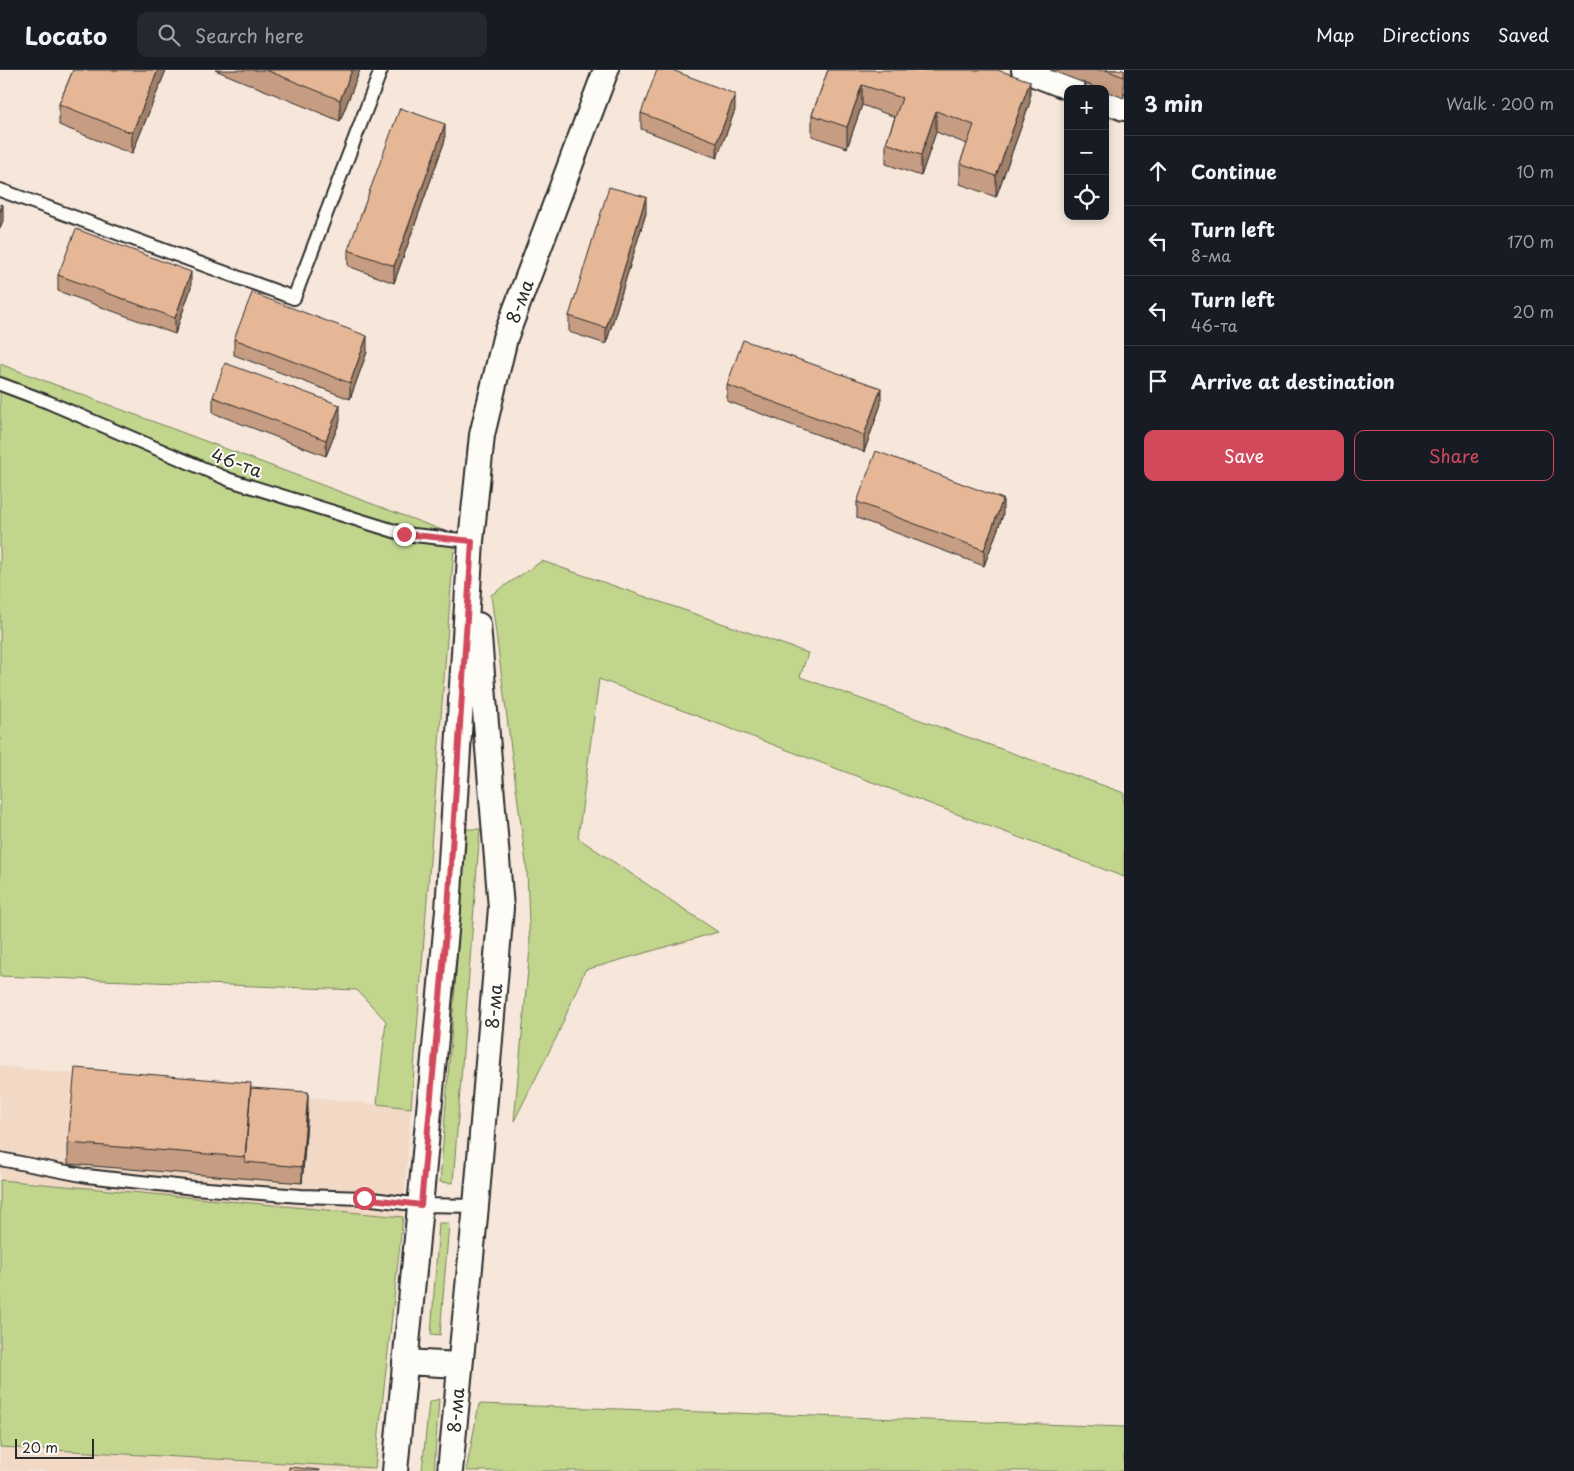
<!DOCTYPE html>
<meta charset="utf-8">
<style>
body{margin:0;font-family:"Playpen Sans",sans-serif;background:#242831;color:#f1f3f6}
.controls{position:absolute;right:15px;top:15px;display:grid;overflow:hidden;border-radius:10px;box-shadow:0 2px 8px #0003}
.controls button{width:45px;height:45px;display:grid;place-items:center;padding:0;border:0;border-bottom:1px solid #363941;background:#171b24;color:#f1f3f6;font:25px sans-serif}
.scale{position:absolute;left:15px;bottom:12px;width:79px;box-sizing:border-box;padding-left:5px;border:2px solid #2b2b2b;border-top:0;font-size:14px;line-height:18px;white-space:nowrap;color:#2b2b2b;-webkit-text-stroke:4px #fdfcf7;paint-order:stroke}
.stop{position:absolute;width:15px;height:15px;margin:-11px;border:4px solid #d1495b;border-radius:50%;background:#fff}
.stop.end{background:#d1495b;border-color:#fff;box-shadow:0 1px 5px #0008}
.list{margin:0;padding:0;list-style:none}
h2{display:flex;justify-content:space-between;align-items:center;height:65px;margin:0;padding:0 20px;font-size:21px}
h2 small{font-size:16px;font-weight:400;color:#9ea1a6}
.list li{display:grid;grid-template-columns:32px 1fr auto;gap:15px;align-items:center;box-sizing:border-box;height:70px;padding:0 20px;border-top:1px solid #363941}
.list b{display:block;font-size:19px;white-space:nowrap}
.list p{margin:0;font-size:16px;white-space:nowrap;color:#9ea1a6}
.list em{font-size:16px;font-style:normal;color:#9ea1a6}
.actions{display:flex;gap:10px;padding:15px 20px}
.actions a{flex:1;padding:11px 0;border:1px solid #d1495b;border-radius:10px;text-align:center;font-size:18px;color:#d1495b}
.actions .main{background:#d1495b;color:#fff}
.icon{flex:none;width:28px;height:28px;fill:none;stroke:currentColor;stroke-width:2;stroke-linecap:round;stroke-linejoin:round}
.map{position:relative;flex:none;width:1124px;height:1401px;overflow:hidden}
header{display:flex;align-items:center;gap:30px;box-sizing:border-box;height:70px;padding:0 25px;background:#171b24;border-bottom:1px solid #363941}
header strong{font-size:24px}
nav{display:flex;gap:28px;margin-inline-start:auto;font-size:18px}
.search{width:350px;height:45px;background:#242831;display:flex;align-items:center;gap:12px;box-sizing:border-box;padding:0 18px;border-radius:10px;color:#9ea1a6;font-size:19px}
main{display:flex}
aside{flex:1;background:#171b24}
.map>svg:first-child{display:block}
.built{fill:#f1d9c6}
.green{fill:#c1d68c;stroke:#76805c}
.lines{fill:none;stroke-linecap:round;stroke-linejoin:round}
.service-casing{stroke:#2b2b2b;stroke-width:16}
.minor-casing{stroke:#2b2b2b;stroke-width:28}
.service{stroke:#fdfcf7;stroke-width:12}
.minor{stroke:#fdfcf7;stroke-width:24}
.wall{fill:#c69d82;stroke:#2b2b2b}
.shaded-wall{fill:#a1806a;stroke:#2b2b2b}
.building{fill:#e6b797;stroke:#2b2b2b}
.route{stroke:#d1495b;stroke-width:6}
.labels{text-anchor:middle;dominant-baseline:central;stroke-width:4;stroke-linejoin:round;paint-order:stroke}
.street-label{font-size:18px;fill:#2b2b2b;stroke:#fdfcf7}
</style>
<header>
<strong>Locato</strong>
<div class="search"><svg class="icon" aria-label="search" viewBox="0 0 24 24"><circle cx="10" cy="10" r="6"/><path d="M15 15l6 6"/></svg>Search here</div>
<nav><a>Map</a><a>Directions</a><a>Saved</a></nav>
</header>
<main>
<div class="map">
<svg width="1124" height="1401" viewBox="0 0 1124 1401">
<rect width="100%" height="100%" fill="#f6e7da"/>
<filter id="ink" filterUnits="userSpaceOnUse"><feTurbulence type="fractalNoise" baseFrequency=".02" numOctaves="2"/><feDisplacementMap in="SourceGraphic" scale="10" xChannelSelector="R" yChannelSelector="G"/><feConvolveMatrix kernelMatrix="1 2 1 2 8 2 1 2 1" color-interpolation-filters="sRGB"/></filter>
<g filter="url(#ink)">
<!-- built -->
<path class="built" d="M0 996 411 1038 403 1147 0 1110Z
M0 1377 334 1395 375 1398V1401H0Z"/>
<!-- green -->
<path class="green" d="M0 294 455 465 411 1038 377 1034 386 951 357 920 0 906Z
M542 491 808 583 800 607 1124 723V807L599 609 578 768 718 862 585 900 557 966 514 1051 530 878 527 801 491 525Z
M467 759H480L453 1113 440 1112Z
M0 1110 403 1147 375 1398 0 1377Z
M439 1153H449L440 1265 431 1264Z
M439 1329 434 1401H422L429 1332Z
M479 1334 1124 1357V1401H466Z"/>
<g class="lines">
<defs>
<path id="service" d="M0 120 294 228 381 0
M0 314 48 332 230 410 404 464 471 471
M0 1089 87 1106 194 1118 301 1126 364 1128 421 1135 476 1136"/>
<path id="minor" d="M1024 0 1073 19
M1105 31 1124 38
M405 1292 459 1295
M395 1401 448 840 471 471 482 365 505 268 606 0
M450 1401 476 1136 501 838 478 555"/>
</defs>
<!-- service casing -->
<use href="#service" class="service-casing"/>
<!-- minor casing -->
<use href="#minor" class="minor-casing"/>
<!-- service -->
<use href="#service" class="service"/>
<!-- minor -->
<use href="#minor" class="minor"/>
</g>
<!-- wall -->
<path class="wall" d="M73 0H166L132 84 59 55V34Z
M215 0H360L340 51Z
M828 0 1030 32 996 127 960 114V93L967 74 936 62 921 106 886 94V73L895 47 862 35 847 78 812 66V45Z
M1050 0H1124V28L1105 21V19H1100Z
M735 40 717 88 641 59V43Z
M445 70 394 213 348 196V180Z
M646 143 606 274 569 262V246Z
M58 205 191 218 175 264 58 221Z
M234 269 367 282 350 329 234 285Z
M727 315 881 334 864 382 727 331Z
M213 327 340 351 326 386 213 343Z
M857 432 1003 445 984 496 857 448Z
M251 1018 308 1038 302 1113 68 1094V1073Z"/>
<!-- shaded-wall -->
<path class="shaded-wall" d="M158 0H166L132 84V63Z
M352 0H360L340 51V30Z
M1030 11V32L996 127V106Z
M862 15V35L847 78V57Z
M735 24V40L717 88V72Z
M936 41V62L921 106V85Z
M445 54V70L394 213V196Z
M646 127V143L606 274V258Z
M3 135V151L0 158V142Z
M191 202V218L175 264V248Z
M367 266V282L350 329V313Z
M881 318V334L864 382V365Z
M340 335V351L326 386V370Z
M1003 429V445L984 496V480Z
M308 1022V1038L302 1113V1097Z"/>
<!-- building -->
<path class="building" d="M73 0H158L132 63 59 34Z
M266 0H352L340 30Z
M657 0H672L735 24 717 72 641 43Z
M828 0H998L1030 11 996 106 960 93 974 55 936 41 921 85 886 73 902 28 862 15 847 57 812 45Z
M1106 0H1124V7Z
M400 38 445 54 394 196 348 180Z
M609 117 646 127 606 258 569 246Z
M0 134 3 135 0 142Z
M76 159 191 202 175 248 58 205Z
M252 223 367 266 350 313 234 269Z
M743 270 881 318 864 365 727 315Z
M225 293 340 335 326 370 213 327Z
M876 381 1003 429 984 480 857 432Z
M75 998 251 1013 245 1087 68 1073Z
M251 1018 308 1022 302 1097 245 1092Z
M289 1397 320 1400V1401H289Z"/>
</g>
<g class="lines" filter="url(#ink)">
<!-- route -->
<path class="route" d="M364 1128 421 1135 448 840 472 471 404 464"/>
</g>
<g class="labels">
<!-- street labels -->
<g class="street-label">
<text transform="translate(519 231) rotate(-69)">8-ма</text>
<text transform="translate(237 392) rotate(20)">46-та</text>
<text transform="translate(493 936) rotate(-85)">8-ма</text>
<text transform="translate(455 1340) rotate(-85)">8-ма</text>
</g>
</g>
</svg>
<div class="controls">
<button>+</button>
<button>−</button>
<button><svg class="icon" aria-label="locate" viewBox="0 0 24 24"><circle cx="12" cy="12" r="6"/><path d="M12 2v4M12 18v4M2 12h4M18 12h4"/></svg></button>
</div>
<div class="scale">20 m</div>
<div class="stop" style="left:364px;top:1128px"></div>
<div class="stop end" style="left:404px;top:464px"></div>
</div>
<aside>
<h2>3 min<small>Walk · 200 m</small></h2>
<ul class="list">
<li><svg class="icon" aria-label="ahead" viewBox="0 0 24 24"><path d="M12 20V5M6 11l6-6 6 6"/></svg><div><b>Continue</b></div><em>10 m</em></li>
<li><svg class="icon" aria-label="left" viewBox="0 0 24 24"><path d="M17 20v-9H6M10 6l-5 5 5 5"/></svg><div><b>Turn left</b><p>8-ма</p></div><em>170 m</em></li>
<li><svg class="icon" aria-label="left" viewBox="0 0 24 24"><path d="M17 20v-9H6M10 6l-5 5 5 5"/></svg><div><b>Turn left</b><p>46-та</p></div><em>20 m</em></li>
<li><svg class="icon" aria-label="arrive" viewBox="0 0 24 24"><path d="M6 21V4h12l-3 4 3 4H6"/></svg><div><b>Arrive at destination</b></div></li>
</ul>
<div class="actions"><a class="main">Save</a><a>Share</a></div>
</aside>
</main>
